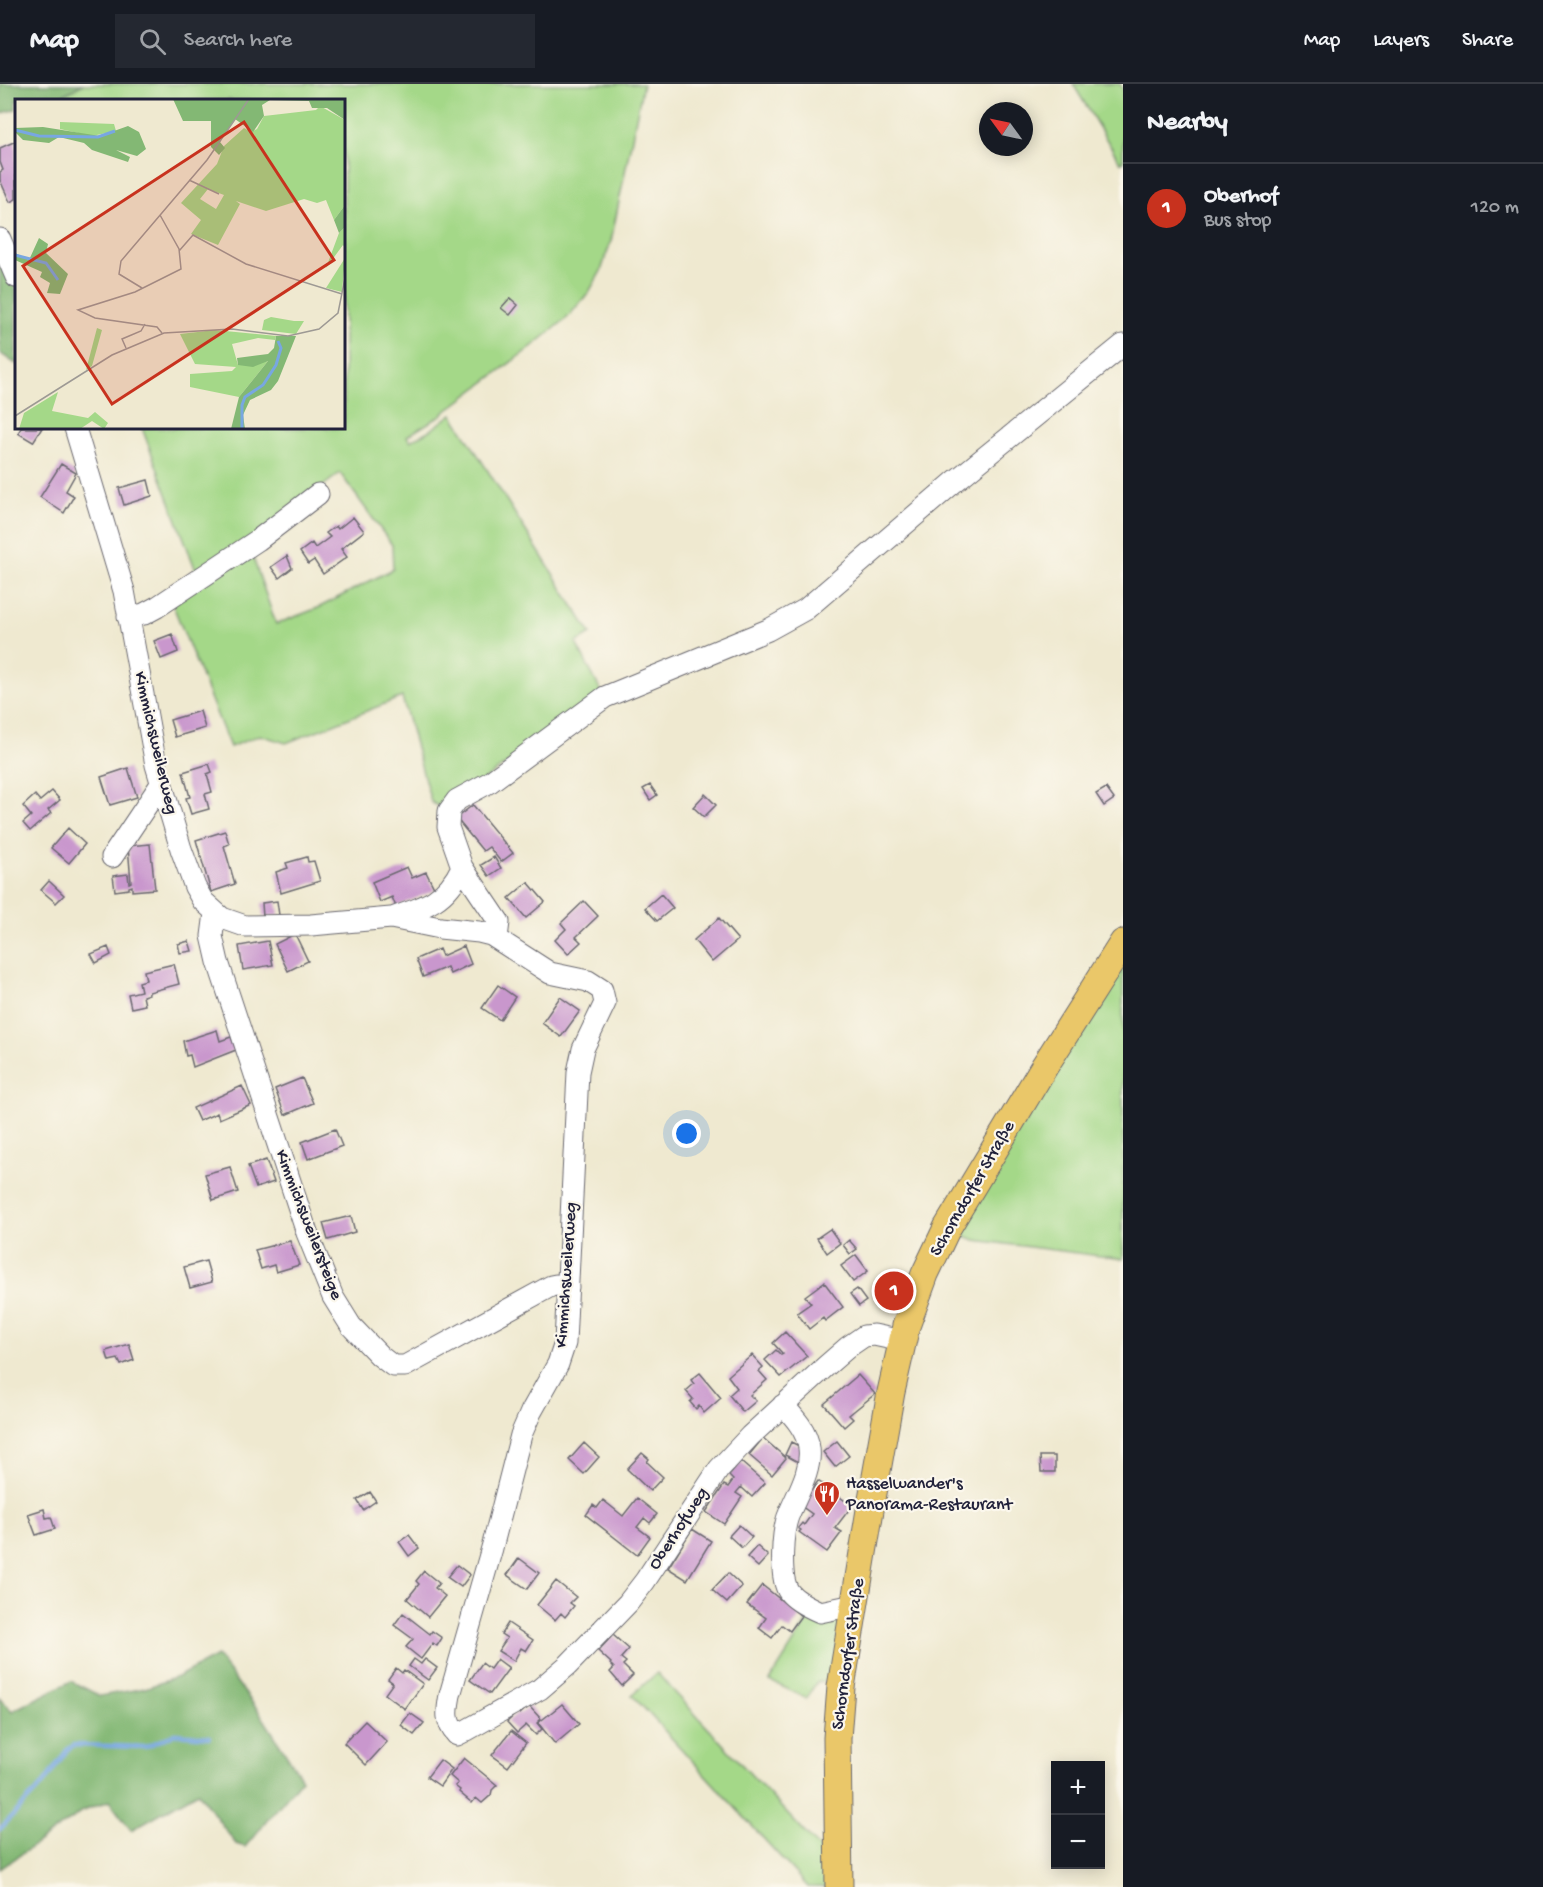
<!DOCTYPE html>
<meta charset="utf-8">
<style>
body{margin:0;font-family:"Gochi Hand",sans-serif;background:#242831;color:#f1f3f6}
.controls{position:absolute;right:18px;bottom:18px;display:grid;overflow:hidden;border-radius:0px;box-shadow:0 3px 15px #0003}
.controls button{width:54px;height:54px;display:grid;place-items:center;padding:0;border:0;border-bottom:2px solid #363941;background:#171b24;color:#f1f3f6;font:30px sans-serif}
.compass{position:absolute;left:979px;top:18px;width:54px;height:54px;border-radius:50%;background:#171b24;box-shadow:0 3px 15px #0003;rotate:303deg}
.you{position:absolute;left:687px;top:1050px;width:21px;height:21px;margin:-15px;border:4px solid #fff;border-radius:50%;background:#1a73e8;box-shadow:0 0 0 9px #1a73e833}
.badge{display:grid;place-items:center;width:39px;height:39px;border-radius:50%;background:#c8321e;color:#fff;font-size:20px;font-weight:700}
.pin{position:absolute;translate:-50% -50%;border:3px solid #fff;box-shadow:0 2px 6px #0006}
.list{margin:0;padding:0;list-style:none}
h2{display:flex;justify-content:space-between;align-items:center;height:78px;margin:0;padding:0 24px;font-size:26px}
h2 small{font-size:20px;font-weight:400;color:#9ea1a6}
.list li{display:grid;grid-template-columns:39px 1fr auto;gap:18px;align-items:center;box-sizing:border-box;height:90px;padding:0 24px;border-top:2px solid #363941}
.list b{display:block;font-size:22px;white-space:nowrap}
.list p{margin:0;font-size:20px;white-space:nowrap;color:#9ea1a6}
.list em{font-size:20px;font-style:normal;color:#9ea1a6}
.icon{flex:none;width:33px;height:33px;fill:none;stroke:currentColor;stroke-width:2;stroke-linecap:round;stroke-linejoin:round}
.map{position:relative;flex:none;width:1123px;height:1803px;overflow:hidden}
header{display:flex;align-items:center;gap:36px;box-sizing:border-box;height:84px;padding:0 30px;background:#171b24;border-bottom:2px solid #363941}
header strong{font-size:28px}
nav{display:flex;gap:33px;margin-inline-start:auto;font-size:21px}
.search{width:420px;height:54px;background:#242831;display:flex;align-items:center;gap:15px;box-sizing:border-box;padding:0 21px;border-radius:0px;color:#9ea1a6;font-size:22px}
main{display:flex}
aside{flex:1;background:#171b24}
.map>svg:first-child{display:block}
.green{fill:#a4d888;stroke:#637d62;stroke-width:1.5;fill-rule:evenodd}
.forest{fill:#83b874;stroke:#526d58;stroke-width:1.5}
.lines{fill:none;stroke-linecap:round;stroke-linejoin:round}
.stream{stroke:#78a7e1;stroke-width:4.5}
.building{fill:#c997cd}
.minor-casing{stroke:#6a686f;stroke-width:23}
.major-casing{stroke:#6a686f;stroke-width:29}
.minor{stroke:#fff;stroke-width:21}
.major{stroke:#eac769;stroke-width:27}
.labels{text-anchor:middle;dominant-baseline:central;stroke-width:4.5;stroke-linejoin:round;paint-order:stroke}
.street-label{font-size:18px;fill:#22223b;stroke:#fbf7ec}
.poi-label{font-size:18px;fill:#22223b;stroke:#fbf7ec;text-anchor:start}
.inset-river{fill:none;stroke:#78a7e1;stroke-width:3}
.inset-road{fill:none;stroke:#9d9994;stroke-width:1.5}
.view{fill:#c8321e;fill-opacity:0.15;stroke:#c8321e;stroke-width:3}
.inset-edge{fill:none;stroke:#22223b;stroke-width:3}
</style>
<header>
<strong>Map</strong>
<div class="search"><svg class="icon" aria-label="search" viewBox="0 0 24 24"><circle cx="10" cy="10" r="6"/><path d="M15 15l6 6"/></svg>Search here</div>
<nav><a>Map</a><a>Layers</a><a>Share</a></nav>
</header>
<main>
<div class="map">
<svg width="1123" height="1803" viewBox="0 0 1123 1803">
<rect width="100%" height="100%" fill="#fbf7ec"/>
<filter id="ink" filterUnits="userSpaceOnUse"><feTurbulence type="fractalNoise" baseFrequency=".0167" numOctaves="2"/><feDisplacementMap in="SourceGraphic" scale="12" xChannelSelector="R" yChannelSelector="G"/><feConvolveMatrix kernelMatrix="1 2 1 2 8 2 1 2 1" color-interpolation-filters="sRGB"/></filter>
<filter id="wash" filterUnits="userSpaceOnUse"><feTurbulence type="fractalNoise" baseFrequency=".008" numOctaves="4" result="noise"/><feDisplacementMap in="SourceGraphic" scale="24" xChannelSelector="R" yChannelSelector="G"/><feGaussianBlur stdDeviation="1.35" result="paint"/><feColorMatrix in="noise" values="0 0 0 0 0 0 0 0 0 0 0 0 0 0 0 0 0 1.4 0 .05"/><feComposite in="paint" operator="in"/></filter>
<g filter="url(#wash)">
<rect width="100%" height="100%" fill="#efe9d0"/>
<!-- green -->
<path class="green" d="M83 0H643L611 157 601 187 589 208 567 234 534 261 437 334 407 352 410 357 432 345 452 330 591 550 576 559 603 611 443 725 431 718 402 613 286 659 260 651 230 663 172 519 198 492 142 344H344V16H54ZM340 389 392 461 393 485 318 524 276 540 250 465 275 439Z
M1073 0H1120L1123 6V78H1120Z
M1123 871V1175L975 1156 954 1148Z
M812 1529H840L835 1597 817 1598 806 1614 770 1597Z
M657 1589 832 1778V1803H808L632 1611Z"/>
<!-- forest -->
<path class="forest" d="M0 0H83L54 16H16V25L0 30Z
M0 166 16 205V280L0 269Z
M217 1572 260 1629 302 1695 245 1763 236 1760 198 1708 131 1746 109 1717 83 1727 0 1785V1614L12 1627 71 1597 100 1612 145 1604 177 1593Z"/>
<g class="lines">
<!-- stream -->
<path class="stream" d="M0 1745 44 1699 67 1666 74 1661 145 1663 175 1650 210 1653"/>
</g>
<g id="blocks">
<!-- building -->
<path class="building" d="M16 57V115L10 118 0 96V88L3 86 0 78V64Z
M510 214 518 221 510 231 501 224Z
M21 344H42L33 358 18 349Z
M61 380 76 389 66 407 74 412 64 429 40 413Z
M148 396 152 412 124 421 119 404Z
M353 433 364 447 341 465 347 473 323 490 314 476 308 480 300 468 312 459 315 464 330 453 326 449 336 442 338 445Z
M287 472 292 484 279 494 271 483Z
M172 550 178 568 161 575 154 557Z
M200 627 205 644 175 653 170 636Z
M209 680 212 688 207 690 212 708 205 710 209 725 191 730 186 714 190 713 183 688Z
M128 684 137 713 110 721 101 693Z
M650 701 657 711 650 716 643 705Z
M1106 704 1114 715 1104 722 1096 710Z
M52 707 60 716 48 726 51 729 30 747 23 739 31 732 23 722 35 711 40 717Z
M705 710 716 721 704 733 693 723Z
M473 721 513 769 501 778 489 763 483 767 456 734Z
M68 744 85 760 69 779 51 764Z
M225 747 229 760 224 762 235 800 211 808 196 756Z
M150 760 155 805 132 807V802L129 803V805L115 807 113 792 128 790 129 799 131 798 128 762Z
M307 773 308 778 314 777 320 797 281 809 276 788 288 784 286 779Z
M494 773 501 784 489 792 481 781Z
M407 783 412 794 426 788 435 806 396 823 392 813 380 818 372 798Z
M49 797 64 811 56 819 41 806Z
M528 798 545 818 526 834 509 814Z
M661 810 673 824 657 837 645 824Z
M277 817 279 831 263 833 262 819Z
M584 817 598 832 576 853 581 858 568 870 555 856 566 845 561 839Z
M719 834 738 856 712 878 694 856Z
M295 850 308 877 288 887 275 860Z
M189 857 192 867 180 869 178 860Z
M268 857 273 881 243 886 239 862Z
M464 862 471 880 450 890 447 883 423 893 416 875 439 865 442 872Z
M108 863 111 871 96 879 91 870Z
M174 880 179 900 149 908V910L143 912 145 921 131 924 128 910 141 907 139 898 146 896 144 887Z
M498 901 515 913 500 936 482 924Z
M560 913 580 927 561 953 542 939Z
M217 946 220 957 231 953 236 966 193 983 190 971 186 972 183 957Z
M302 994 313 1019 285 1031 275 1005Z
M242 1002 251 1021 219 1035 217 1029 199 1037 193 1024Z
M335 1045 342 1062 308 1075 302 1058Z
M266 1076 274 1098 256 1104 248 1082Z
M230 1083 238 1108 213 1116 205 1090Z
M351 1132 355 1148 328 1156 323 1139Z
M830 1145 840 1159 827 1169 817 1154Z
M849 1156 857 1165 850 1170 843 1161Z
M290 1157 299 1181 276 1188 274 1181 261 1185 255 1166Z
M856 1171 868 1187 853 1198 841 1182Z
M206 1177 212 1198 190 1204 184 1183Z
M824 1198 843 1223 825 1237 823 1234 809 1245 797 1229 811 1219 805 1212Z
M857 1205 866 1217 859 1222 850 1210Z
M785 1248 807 1272 781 1293 765 1276 776 1266 781 1271 783 1270 773 1259Z
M129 1260 134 1276 121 1281 118 1275 109 1277 106 1267Z
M752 1271 763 1283 759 1287 767 1296 750 1311 756 1317 743 1328 729 1311 737 1304 728 1292Z
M700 1289 721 1314 704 1329 699 1322 696 1325 690 1318 693 1315 686 1307 694 1300 691 1296Z
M858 1291 875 1310 849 1331 853 1335 844 1343 824 1320Z
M763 1354 786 1374 772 1391 749 1371Z
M837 1357 849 1372 835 1383 823 1368Z
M791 1358 805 1365 798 1378 785 1371Z
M584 1359 599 1373 584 1390 569 1376Z
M642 1369 649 1375 647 1378 663 1393 650 1407 627 1385Z
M1040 1372H1055V1388H1041Z
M741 1378 765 1399 752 1413 741 1403 736 1409 742 1413 724 1440 706 1428 724 1401 728 1403 733 1396 729 1392Z
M818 1397 852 1422 835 1444 842 1448 827 1468 799 1448 801 1446 798 1444 802 1439 804 1441 812 1430 801 1422Z
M370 1408 376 1417 363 1426 357 1416Z
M637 1414 657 1430 650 1439 644 1434 637 1443 650 1453 637 1471 586 1431 593 1421 597 1424 603 1416 623 1432Z
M44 1425 46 1434 51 1433 55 1445 36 1451 28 1430Z
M739 1441 752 1453 742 1464 729 1452Z
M692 1445 711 1457 687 1496 668 1484Z
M409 1451 419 1464 409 1472 399 1458Z
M757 1462 768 1472 758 1483 747 1473Z
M519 1474 539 1489 527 1505 507 1491Z
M457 1481 470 1491 461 1503 447 1493Z
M424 1487 439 1499 435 1504 445 1512 428 1533 407 1515 419 1500 416 1497Z
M728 1489 742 1502 727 1519 712 1506Z
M556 1497 576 1513 570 1519 574 1522 565 1533 561 1529 555 1536 537 1521Z
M762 1501 801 1532 790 1547 782 1541 772 1554 759 1544 766 1534 747 1520Z
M403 1529 430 1550 432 1547 442 1554 437 1562 433 1559 421 1575 406 1563 413 1555 394 1541Z
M508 1539 533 1556 526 1567 521 1564 514 1577 498 1567 507 1554 501 1550Z
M613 1551 629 1565 621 1574 626 1578 623 1581 633 1591 622 1602 610 1588 614 1584 610 1580 611 1579 598 1567Z
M414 1575 421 1580 425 1575 437 1584 428 1596 409 1582Z
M497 1575 509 1584 490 1610 470 1596 482 1579 490 1585Z
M396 1584 402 1589 404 1586 423 1600 405 1625 385 1610 393 1599 388 1595Z
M562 1620 579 1640 555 1660 538 1639Z
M529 1622 541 1635 537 1639 542 1645 536 1651 526 1641 517 1649 507 1638 518 1628 520 1630Z
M410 1629 424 1639 414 1651 401 1641Z
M365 1637 387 1658 366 1681 344 1659Z
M511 1647 526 1659 508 1683 492 1671Z
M464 1674 497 1701 492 1706 491 1711 482 1719 476 1714 472 1719 459 1708 460 1706 455 1702 458 1699 450 1692Z
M440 1676 452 1685 440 1702 427 1693Z"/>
</g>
</g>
<g filter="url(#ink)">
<use href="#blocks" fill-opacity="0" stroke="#6a686f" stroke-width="1.5"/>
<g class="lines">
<defs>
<path id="minor" d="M0 155 16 193
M75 344 124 507 156 681 181 765 195 803 203 817 222 834 245 842 311 841 391 834 440 844 479 848 491 851 550 889 588 897 602 906 605 919 583 965 578 988 565 1259 558 1280 531 1328 521 1351 492 1464 450 1611C447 1627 445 1638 457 1651L467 1646 540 1605 568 1581 628 1519 645 1497 719 1385 750 1352 825 1283 848 1263 864 1252 874 1251 902 1257
M128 533 144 530 157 523 258 456 318 410
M112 773 161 700
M215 829 212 852 218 878 307 1149 333 1213 351 1242 380 1272 393 1282H405L551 1202 556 1201 568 1203
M392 834C425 823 446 817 462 783
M497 854 499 838 462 783 448 743 449 727 457 716 490 698 605 613 768 546 806 525 953 399 1123 261
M783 1321C795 1334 807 1347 809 1364 812 1387 797 1410 789 1430 782 1446 779 1494 789 1508 795 1516 811 1524 820 1528L854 1521"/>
<path id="major" d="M839 1803 837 1654 841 1603 870 1426 891 1308 906 1242 925 1190 947 1144 1044 983 1123 859"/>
</defs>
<!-- minor casing -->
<use href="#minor" class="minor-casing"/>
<!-- major casing -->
<use href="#major" class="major-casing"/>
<!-- minor -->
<use href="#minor" class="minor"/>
<!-- major -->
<use href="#major" class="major"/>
</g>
</g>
<!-- icons -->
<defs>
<symbol id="restaurant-pin" viewBox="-11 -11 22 30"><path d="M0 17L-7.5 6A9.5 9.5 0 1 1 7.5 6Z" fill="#c8321e" stroke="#fbf7ec"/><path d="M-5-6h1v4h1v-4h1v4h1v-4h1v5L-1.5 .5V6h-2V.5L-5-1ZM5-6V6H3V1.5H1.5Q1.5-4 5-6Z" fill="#fff"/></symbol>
</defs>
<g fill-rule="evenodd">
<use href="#restaurant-pin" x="812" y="1395" width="30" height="40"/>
</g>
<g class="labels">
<!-- street labels -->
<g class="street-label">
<text transform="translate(155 659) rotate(77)">Kimmichsweilerweg</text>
<text transform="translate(973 1105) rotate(-60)">Schorndorfer Straße</text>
<text transform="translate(308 1141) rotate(69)">Kimmichsweilersteige</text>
<text transform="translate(567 1191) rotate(-86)">Kimmichsweilerweg</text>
<text transform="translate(679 1445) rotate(-57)">Oberhofweg</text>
<text transform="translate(849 1570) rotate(-82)">Schorndorfer Straße</text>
</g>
<!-- poi labels -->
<g class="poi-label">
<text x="846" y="1400">Hasselwander's<tspan x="846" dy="21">Panorama-Restaurant</tspan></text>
</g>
</g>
<!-- overview -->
<g transform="translate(15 15)">
<rect width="330" height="330" fill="#efe9d0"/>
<path d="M305 7 330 21V106L319 121 311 101 302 104 289 100 251 112 221 102 225 105 203 146 176 135 186 121 166 104 202 65 209 47 229 29 236 33 242 30 249 17 301 11ZM193 90 209 96 201 110 185 100ZM45 23 99 25 101 32 77 37 45 30ZM330 128V149L328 146 311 169 324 134ZM330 159 327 193 311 189ZM256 218 279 222H289L281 235 247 231 249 221ZM82 229 87 231 77 267 71 271ZM200 231 261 237 260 241 243 239 217 245 223 266 253 262 224 298 175 288V275L217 272 221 268 180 265 165 235ZM43 293 37 312 73 319 80 313 93 324 89 330 77 322 65 330H4L9 314Z" fill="#a4d888" fill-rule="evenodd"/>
<path d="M158 0H330V21L312 9H297L294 2 255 1 247 6 249 17 238 33 220 20 205 43 210 49 204 56 196 48V22H168ZM113 27 124 33 131 50 122 57 101 51 115 58 113 63 77 51 69 44 44 38 34 44 8 41 0 33V29L28 28 85 37ZM330 106V128L324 134 319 121ZM24 139 33 145 31 154 53 175 45 195 32 194 35 184 25 178 27 173 0 161V154L14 161ZM261 237H281L263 282 256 291 235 301 228 316 230 330H216L224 298 253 262 238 268 223 266 222 259 253 255 259 249Z" fill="#83b874"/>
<path class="inset-river" d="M0 31 24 37 83 38 100 32M0 156 31 164 43 181M227 330V306L230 298 248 286 261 266 266 249 263 242"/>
<path class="inset-road" d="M174 81 204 95M145 116 164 150 166 170 120 193 63 211 80 219 142 228 147 234M164 152 178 136 231 165 327 195M127 189 104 175 106 162 192 61 234 0M111 249 107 240 126 232 130 225M0 317 97 256 149 234 217 230 273 237 304 230 323 214 330 179"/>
<path class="view" d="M229 23 319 161 97 305 8 167Z"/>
<rect width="330" height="330" class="inset-edge"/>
</g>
</svg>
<div class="controls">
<button>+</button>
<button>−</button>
</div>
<svg class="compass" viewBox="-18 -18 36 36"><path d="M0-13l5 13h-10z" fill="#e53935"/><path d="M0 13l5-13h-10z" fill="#9ea1a6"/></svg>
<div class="you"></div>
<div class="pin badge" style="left:894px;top:1207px">1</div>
</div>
<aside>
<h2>Nearby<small></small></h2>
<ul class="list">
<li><span class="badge">1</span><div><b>Oberhof</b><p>Bus stop</p></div><em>120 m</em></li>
</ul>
</aside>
</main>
